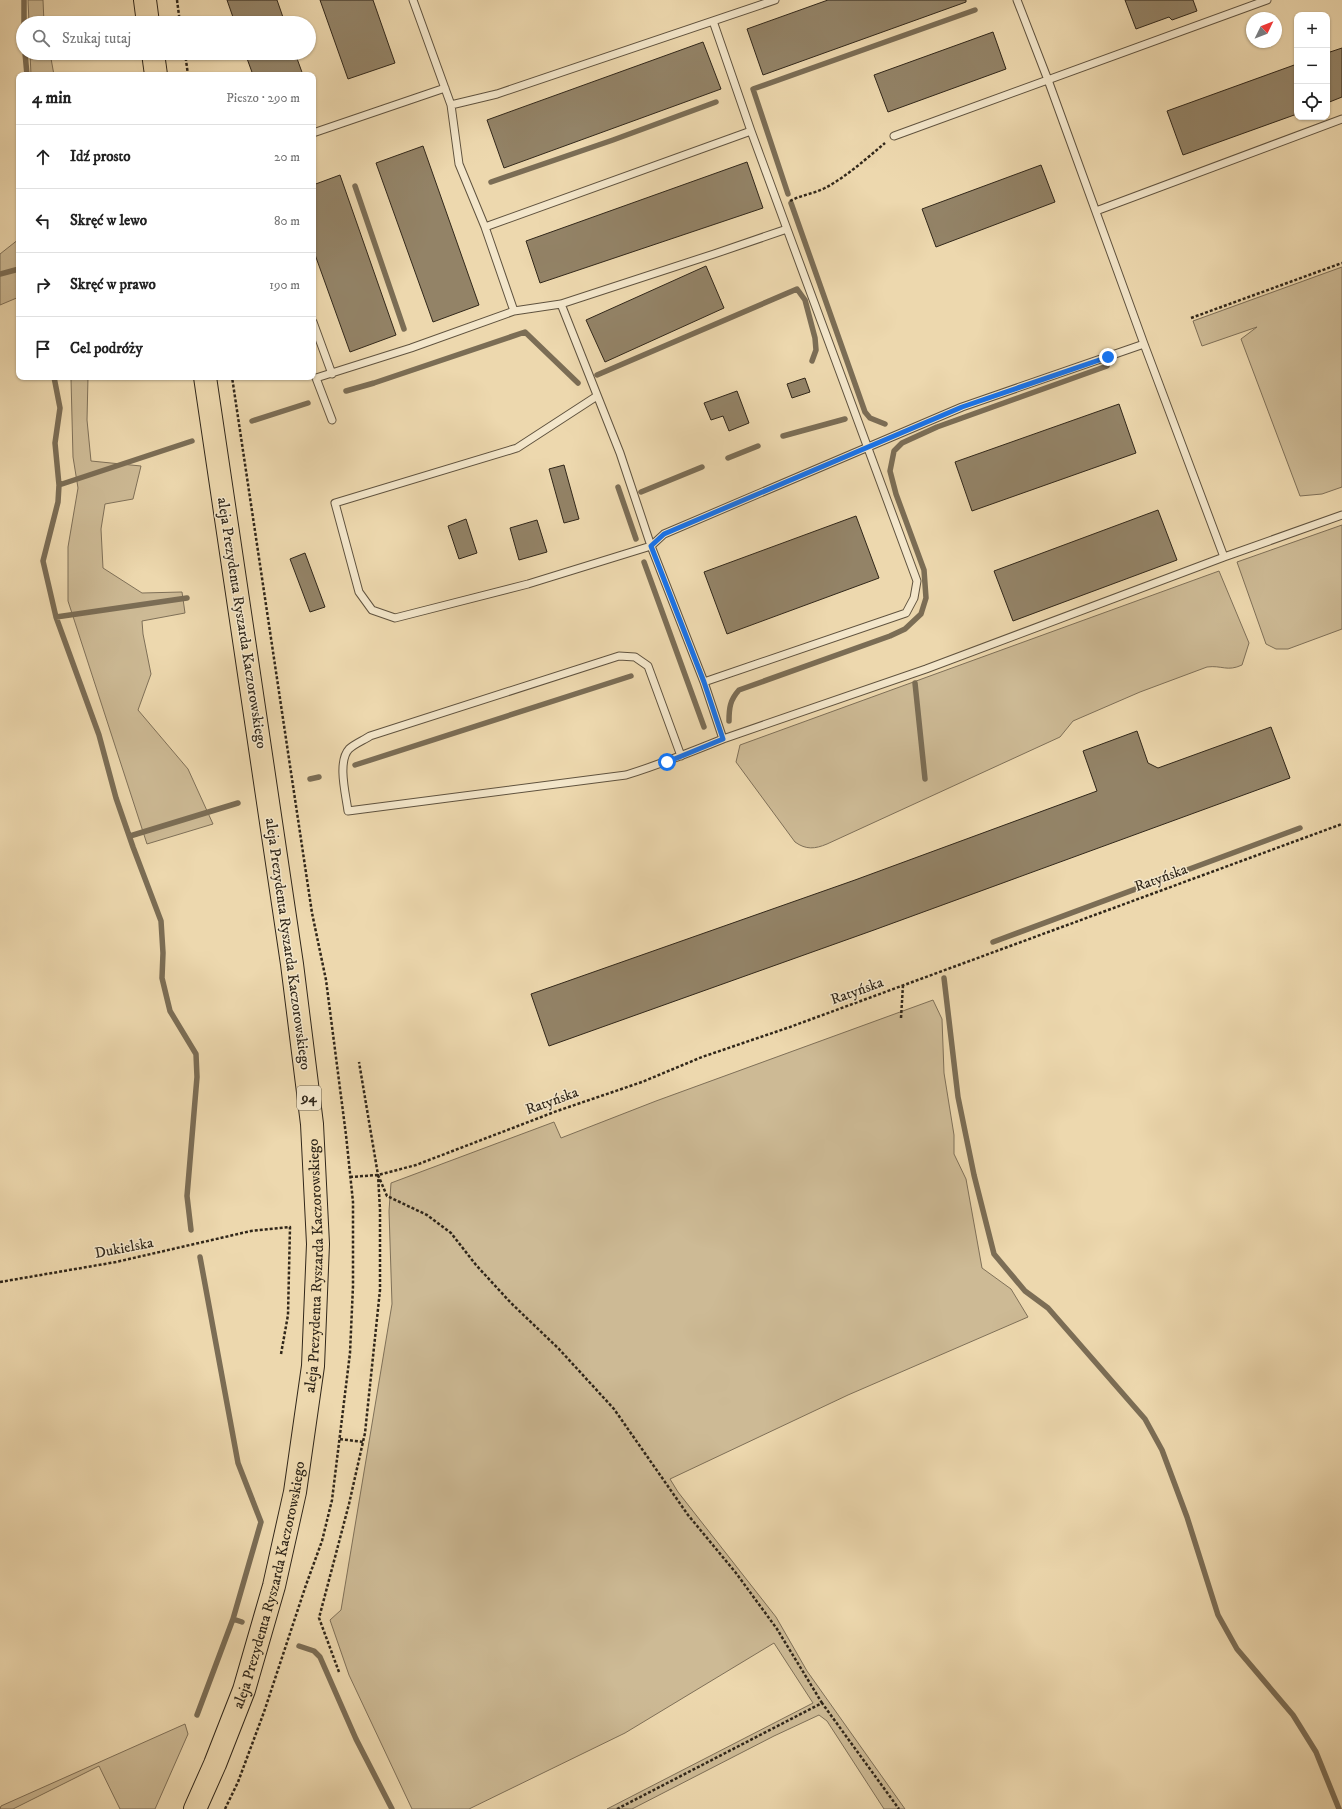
<!DOCTYPE html>
<html lang="pl">
<meta charset="utf-8">
<style>
body{margin:0;font-family:"IM FELL DW Pica",serif;background:#f6f6f6;color:#222}
.controls{position:absolute;right:12px;top:12px;display:grid;overflow:hidden;border-radius:8px;box-shadow:0 1px 3px #0004}
.controls button{width:36px;height:36px;display:grid;place-items:center;padding:0;border:0;border-bottom:1px solid #e0e0e0;background:#fff;color:#222;font:20px sans-serif}
.compass{position:absolute;left:1246px;top:12px;width:36px;height:36px;border-radius:50%;background:#fff;box-shadow:0 1px 3px #0004;rotate:47deg}
.stop{position:absolute;width:12px;height:12px;margin:-9px;border:3px solid #1a73e8;border-radius:50%;background:#fff}
.stop.end{background:#1a73e8;border-color:#fff;box-shadow:0 1px 4px #0008}
.list{margin:0;padding:0;list-style:none}
h2{display:flex;justify-content:space-between;align-items:center;height:52px;margin:0;padding:0 16px;font-size:17px}
h2 small{font-size:13px;font-weight:400;color:#767676}
.list li{display:grid;grid-template-columns:26px 1fr auto;gap:12px;align-items:center;box-sizing:border-box;height:64px;padding:0 16px;border-top:1px solid #e0e0e0}
.list b{display:block;font-size:15px;white-space:nowrap}
.list em{font-size:13px;font-style:normal;color:#767676}
.icon{flex:none;width:22px;height:22px;fill:none;stroke:currentColor;stroke-width:2;stroke-linecap:round;stroke-linejoin:round}
.map{position:relative;flex:none;width:1342px;height:1809px;overflow:hidden}
.search{position:absolute;background:#fff;box-shadow:0 1px 3px #0004;left:16px;top:16px;width:300px;height:44px;display:flex;align-items:center;gap:10px;box-sizing:border-box;padding:0 14px;border-radius:22px;color:#767676;font-size:15px}
.panel{position:absolute;background:#fff;box-shadow:0 1px 3px #0004;left:16px;top:72px;width:300px;height:308px;border-radius:8px}
.map>svg:first-child{display:block}
.green{fill:#cdba95;stroke:#7f7058}
.lines{fill:none;stroke-linecap:round;stroke-linejoin:round}
.stream{stroke:#7b6d55;stroke-width:5.5}
.building{fill:#938367;stroke:#31271a}
.service-casing{stroke:#60533f;stroke-width:9}
.primary-casing{stroke:#31271a;stroke-width:24}
.path{stroke:#31271a;stroke-width:2.5;stroke-dasharray:3 2;stroke-linecap:butt}
.service{stroke:#f3e6ca;stroke-width:7}
.primary{stroke:#edd8ae;stroke-width:22}
.route{stroke:#1a73e8;stroke-width:5}
.labels{text-anchor:middle;dominant-baseline:central;stroke-width:3;stroke-linejoin:round;paint-order:stroke}
.shield{fill:#f3e6ca;stroke:#6b604f;stroke-width:1}
.shield-label{font-size:14px;font-weight:bold;fill:#31271a}
.street-label{font-size:15px;fill:#31271a;stroke:#f3e6ca}
</style>
<div class="map">
<svg width="1342" height="1809" viewBox="0 0 1342 1809">
<rect width="100%" height="100%" fill="#edd8ae"/>
<filter id="stains"><feTurbulence type="fractalNoise" baseFrequency=".005" numOctaves="4"/><feColorMatrix values="0 0 0 0 .2 0 0 0 0 .09 0 0 0 0 .02 0 0 0 .5 -.17"/></filter>
<radialGradient id="worn" r=".72"><stop offset=".6" stop-color="#630" stop-opacity="0"/><stop offset="1" stop-color="#630" stop-opacity=".3"/></radialGradient>
<!-- green -->
<path class="green" d="M28 0H43L44 23H29Z
M30 53H50L54 75H31Z
M19 239V297L0 305V254Z
M1342 267V487L1322 494 1300 496 1241 339 1257 327 1202 346 1193 321Z
M54 377H88L87 420 91 461 141 466 133 499 105 504 101 529 103 568 142 593 182 592 185 613 142 621 143 634 151 674 138 710 188 769 213 824 147 844 68 601V547L78 488 73 457 71 379Z
M1342 525V629L1288 649H1276L1266 644 1237 562Z
M1219 571 1249 643 1242 665C1227 672 1222 665 1207 667L1140 692 1073 721 1060 737 827 844C815 849 806 850 795 842L736 762 740 745Z
M933 1000 942 1019 944 1073 954 1135V1154L966 1179 982 1268 1011 1289 1028 1317 848 1395 670 1479 678 1492 776 1617 807 1671 905 1809H884L827 1721 819 1715 774 1736 632 1809H607L813 1703 774 1643 625 1733 469 1809H412L349 1675 330 1620 341 1610 392 1304 389 1211 391 1183 554 1122 561 1138 656 1101Z
M185 1724 188 1734 155 1809H120L99 1766 13 1809H0L1 1806Z"/>
<g class="lines">
<!-- stream -->
<path class="stream" d="M24 0V23
M25 53 27 75
M491 182 613 140 716 102
M355 186 404 329
M788 194 753 89 975 10
M791 203 865 412 870 418 885 424
M0 274 19 269
M597 375 797 289 805 300 815 338 816 350 812 361
M54 377 60 408 55 443 59 485 58 502 43 561 56 617 99 735 116 798 133 847 161 921 163 953 162 978 170 1011 196 1054 197 1077 187 1196 191 1230
M346 391 374 383 525 332 578 383
M252 421 308 403
M783 436 845 419
M728 458 758 446
M59 485 192 441
M618 487 636 539
M641 492 702 467
M644 562 704 727
M56 617 187 598
M915 683 925 779
M729 721C729 708 730 700 739 690L890 636 905 629 921 614 926 598 924 570 896 494 890 471 894 451 902 443 937 427 1107 366
M355 765 631 676
M310 779 319 777
M130 836 238 803
M993 942 1300 828
M944 978 958 1097 974 1175 994 1254 1025 1291 1048 1308 1145 1419 1162 1450 1187 1517 1218 1615 1237 1649 1293 1715 1316 1752 1339 1809
M200 1257 238 1463 261 1522 233 1619 242 1622
M299 1646 314 1651 320 1657 356 1739 392 1809
M197 1715 233 1619"/>
</g>
<!-- building -->
<path class="building" d="M227 0H277L285 23H235Z
M320 0H373L395 63 348 79Z
M828 0H966V2L763 75 747 29Z
M1125 0H1193L1197 11 1172 20 1169 17 1136 29Z
M993 32 1006 69 888 112 874 75Z
M703 42 721 89 504 168 487 120Z
M1342 48V97L1327 103V53Z
M245 53H295L303 75H253Z
M1297 64V114L1183 155 1167 111Z
M423 146 479 305 433 322 376 163Z
M747 162 763 208 540 283 526 241Z
M1041 165 1055 202 936 247 922 209Z
M340 175 396 335 350 352 313 249V185Z
M706 266 724 308 605 362 586 320Z
M805 378 810 392 792 398 787 384Z
M737 391 749 423 729 431 723 416 711 420 704 403Z
M1119 404 1136 453 972 511 955 462Z
M564 465 579 519 564 523 549 469Z
M1158 510 1177 560 1013 621 994 571Z
M856 516 879 578 727 634 704 572Z
M466 519 477 553 459 559 448 526Z
M537 520 547 552 519 560 510 528Z
M305 553 325 607 310 612 290 559Z
M1271 727 1290 778 874 930 549 1046 531 994 855 880 1097 791 1083 751 1137 731 1148 763 1158 768Z"/>
<g class="lines">
<defs>
<path id="service" d="M413 0 451 105 459 164 485 227 514 311
M1017 0 1048 80 1144 344 1224 557 1342 515
M451 105 497 94 775 0
M313 133 445 88
M894 136 1267 0
M1096 211 1342 119
M485 227 751 131
M561 304 620 453 651 546 704 682 723 739 926 669 1224 557
M313 322 332 374
M597 396 517 448 335 503 359 592 372 610 395 618 528 584 651 546 664 534 962 407 1144 344
M332 420 316 378 411 348 514 311 561 304 714 254 787 229 751 131 713 21
M704 682 906 613 914 598 917 581 787 229
M681 756 648 666 635 657 619 656 370 736C364 740 354 744 349 749 337 762 346 795 348 811L626 775C659 765 691 752 723 739"/>
<g id="primary">
<path d="M145 0 148 23"/>
<path d="M153 53 156 75"/>
<path id="s1" d="M195 1809 215 1764 244 1690 274 1586 295 1492 313 1366 318 1244 312 1124 292 964 205 377"/>
</g>
</defs>
<!-- service casing -->
<use href="#service" class="service-casing"/>
<!-- primary casing -->
<use href="#primary" class="primary-casing"/>
<!-- path -->
<path class="path" d="M177 0 180 23
M185 53 188 75
M790 201C801 195 813 194 825 188 846 177 866 159 885 143
M1191 318 1342 263
M901 1018 903 985
M378 1175 387 1196 427 1215 451 1233 476 1265 511 1303 559 1349 614 1409 688 1515 736 1573 777 1629 822 1703
M350 1177 378 1175 416 1165 557 1111 642 1082 702 1057 790 1027 1342 824
M0 1282 116 1262 251 1231 290 1227 288 1315 281 1354
M340 1439 363 1442
M339 1672 319 1618 349 1504 365 1433 380 1290V1210L378 1175 359 1062
M225 1809 238 1782 264 1712 306 1585 322 1541 332 1500 350 1353 353 1286V1202L346 1135 326 980 312 913 232 377
M617 1809 822 1703 899 1809"/>
<!-- service -->
<use href="#service" class="service"/>
<!-- primary -->
<use href="#primary" class="primary"/>
</g>
<g class="lines">
<!-- route -->
<path class="route" d="M667 762 723 739 704 682 651 546 664 534 962 407 1108 357"/>
</g>
<g class="labels">
<!-- shield labels -->
<rect class="shield" x="297" y="1086" width="24" height="24" rx="3"/>
<g class="shield-label">
<text x="309" y="1098">94</text>
</g>
<!-- street labels -->
<g class="street-label">
<text transform="translate(242 623) rotate(81)">aleja Prezydenta Ryszarda Kaczorowskiego</text>
<text transform="translate(1161 878) rotate(-20)">Ratyńska</text>
<text transform="translate(288 944) rotate(82)">aleja Prezydenta Ryszarda Kaczorowskiego</text>
<text transform="translate(857 991) rotate(-20)">Ratyńska</text>
<text transform="translate(552 1101) rotate(-20)">Ratyńska</text>
<text transform="translate(124 1248) rotate(-11)">Dukielska</text>
<text stroke="none"><textPath href="#s1" startOffset="561">aleja Prezydenta Ryszarda Kaczorowskiego</textPath></text>
<text stroke="none"><textPath href="#s1" startOffset="237">aleja Prezydenta Ryszarda Kaczorowskiego</textPath></text>
</g>
</g>
<rect width="100%" height="100%" filter="url(#stains)"/>
<rect width="100%" height="100%" fill="url(#worn)"/>
</svg>
<div class="controls">
<button>+</button>
<button>−</button>
<button><svg class="icon" aria-label="locate" viewBox="0 0 24 24"><circle cx="12" cy="12" r="6"/><path d="M12 2v4M12 18v4M2 12h4M18 12h4"/></svg></button>
</div>
<svg class="compass" viewBox="-18 -18 36 36"><path d="M0-13l5 13h-10z" fill="#e53935"/><path d="M0 13l5-13h-10z" fill="#767676"/></svg>
<div class="stop" style="left:667px;top:762px"></div>
<div class="stop end" style="left:1108px;top:357px"></div>
<div class="search"><svg class="icon" aria-label="search" viewBox="0 0 24 24"><circle cx="10" cy="10" r="6"/><path d="M15 15l6 6"/></svg>Szukaj tutaj</div>
<section class="panel">
<h2>4 min<small>Pieszo · 290 m</small></h2>
<ul class="list">
<li><svg class="icon" aria-label="ahead" viewBox="0 0 24 24"><path d="M12 20V5M6 11l6-6 6 6"/></svg><div><b>Idź prosto</b></div><em>20 m</em></li>
<li><svg class="icon" aria-label="left" viewBox="0 0 24 24"><path d="M17 20v-9H6M10 6l-5 5 5 5"/></svg><div><b>Skręć w lewo</b></div><em>80 m</em></li>
<li><svg class="icon" aria-label="right" viewBox="0 0 24 24"><path d="M7 20v-9h11M14 6l5 5-5 5"/></svg><div><b>Skręć w prawo</b></div><em>190 m</em></li>
<li><svg class="icon" aria-label="arrive" viewBox="0 0 24 24"><path d="M6 21V4h12l-3 4 3 4H6"/></svg><div><b>Cel podróży</b></div></li>
</ul>
</section>
</div>
